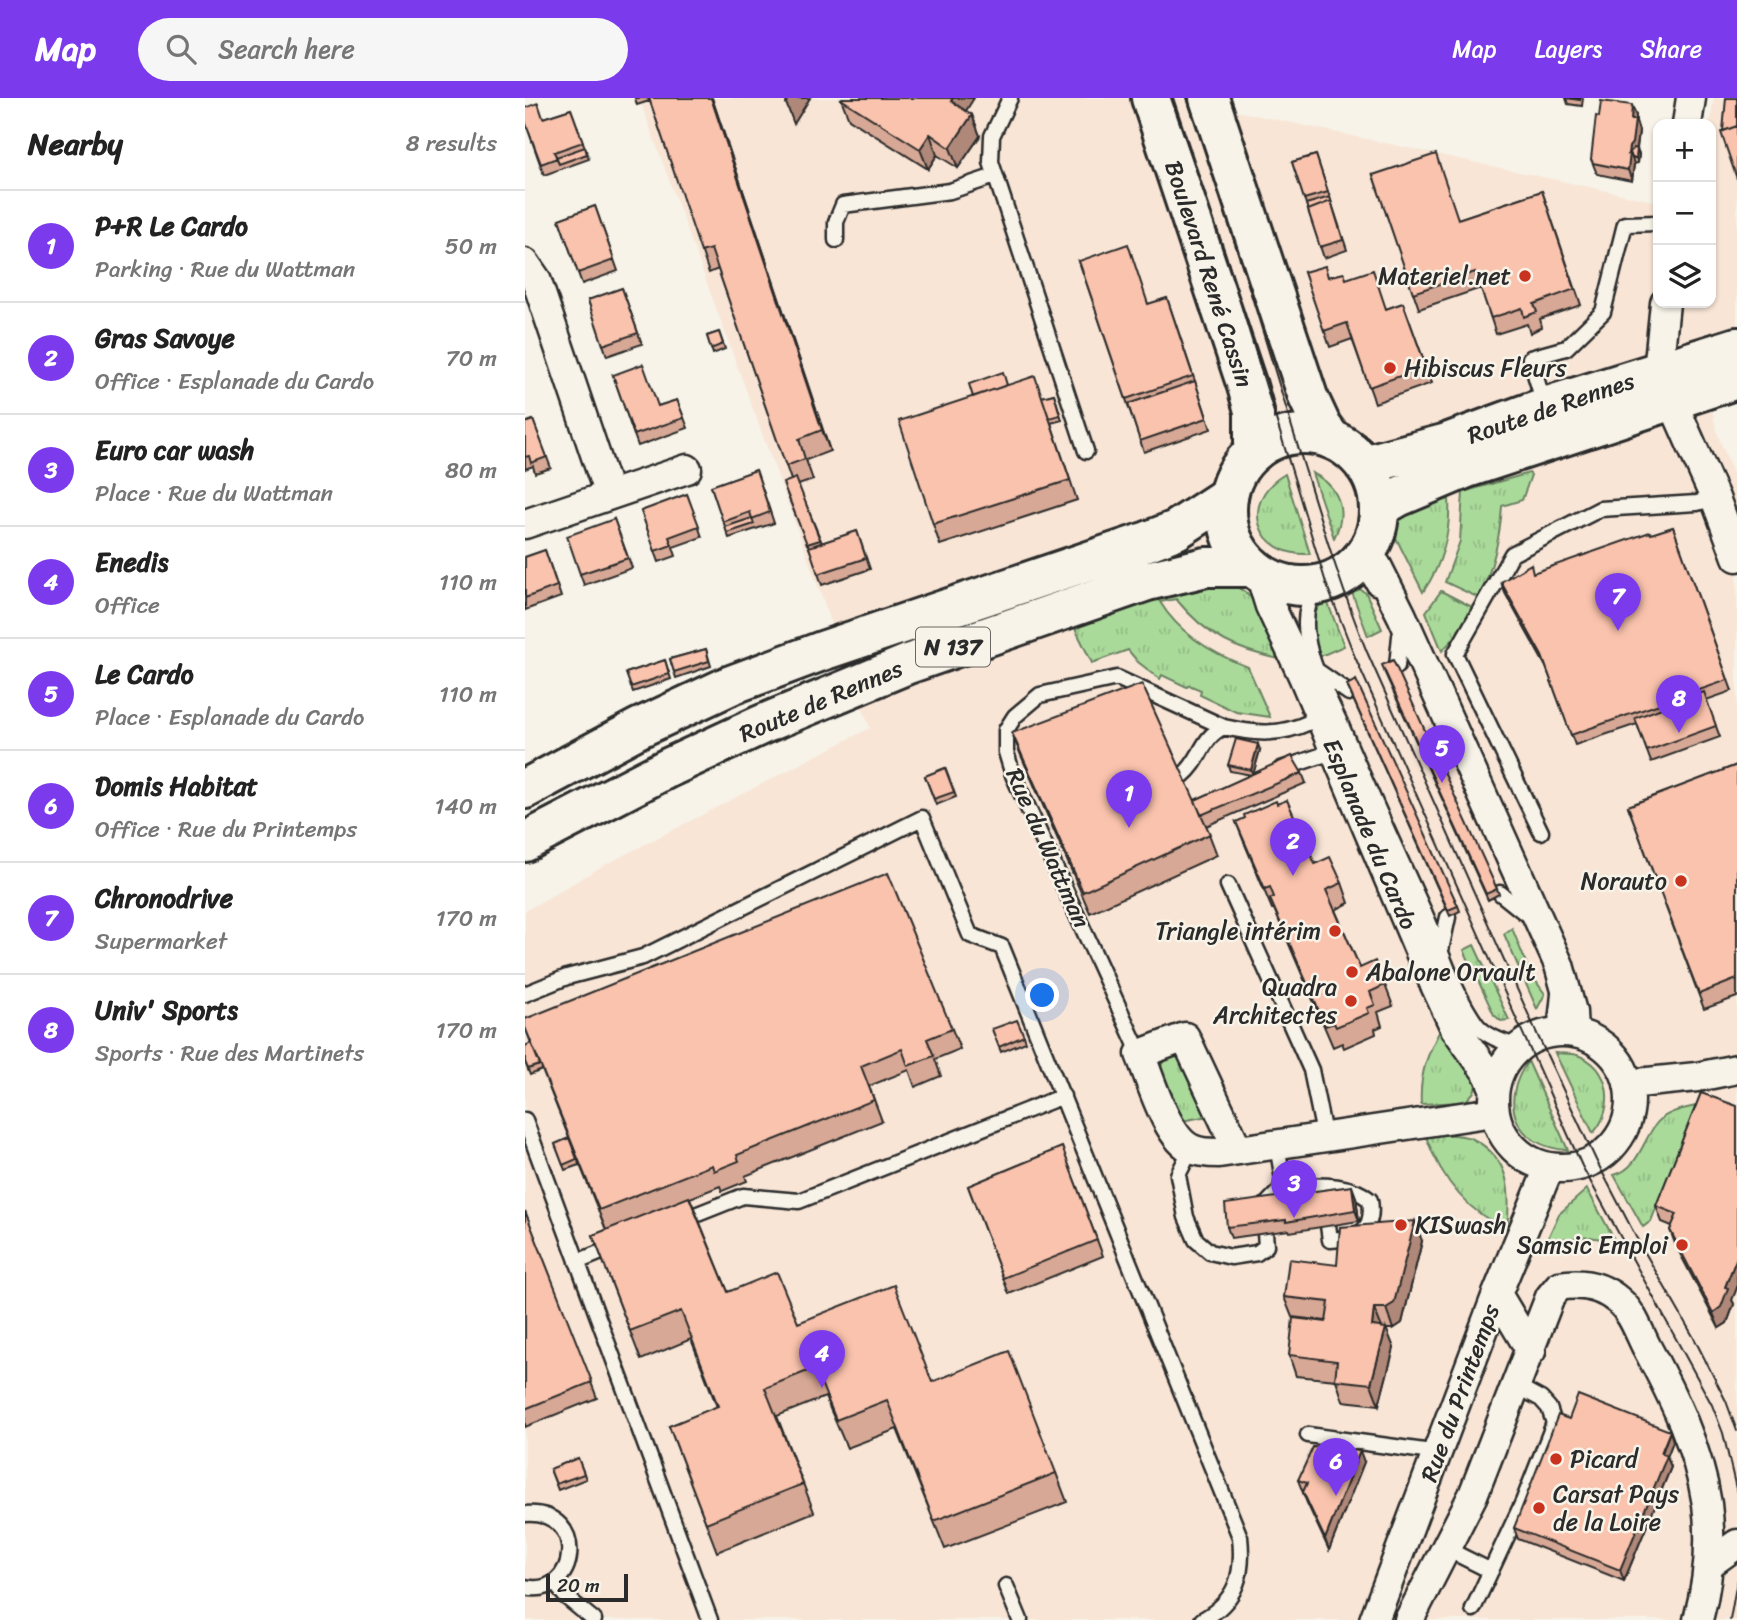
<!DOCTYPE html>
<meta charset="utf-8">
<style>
body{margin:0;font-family:Sriracha,sans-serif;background:#f6f6f6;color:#222}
.controls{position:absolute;right:21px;top:21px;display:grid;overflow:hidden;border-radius:14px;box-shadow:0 2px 5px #0004}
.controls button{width:63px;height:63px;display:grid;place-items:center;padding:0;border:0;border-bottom:2px solid #e0e0e0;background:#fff;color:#222;font:35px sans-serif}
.scale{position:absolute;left:21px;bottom:18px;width:82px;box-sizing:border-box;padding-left:7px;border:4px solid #2b2b2b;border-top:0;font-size:19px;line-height:24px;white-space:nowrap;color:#2b2b2b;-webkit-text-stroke:5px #f7f3e8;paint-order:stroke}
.you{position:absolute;left:518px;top:898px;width:24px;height:24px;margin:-18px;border:5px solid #fff;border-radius:50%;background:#1a73e8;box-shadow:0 0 0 10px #1a73e833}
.badge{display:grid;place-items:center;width:46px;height:46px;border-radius:50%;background:#7c3aed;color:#fff;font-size:23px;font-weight:700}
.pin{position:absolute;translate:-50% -58px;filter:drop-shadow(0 2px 4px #0008)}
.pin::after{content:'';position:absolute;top:37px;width:24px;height:21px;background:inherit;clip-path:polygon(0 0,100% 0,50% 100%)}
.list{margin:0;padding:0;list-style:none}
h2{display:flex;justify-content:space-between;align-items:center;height:91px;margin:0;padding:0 28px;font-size:30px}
h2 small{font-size:23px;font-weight:400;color:#767676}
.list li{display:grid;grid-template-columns:46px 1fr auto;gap:21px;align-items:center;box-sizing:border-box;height:112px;padding:0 28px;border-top:2px solid #e0e0e0}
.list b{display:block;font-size:26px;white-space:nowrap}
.list p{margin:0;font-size:23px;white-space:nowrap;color:#767676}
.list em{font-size:23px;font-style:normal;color:#767676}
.icon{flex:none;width:38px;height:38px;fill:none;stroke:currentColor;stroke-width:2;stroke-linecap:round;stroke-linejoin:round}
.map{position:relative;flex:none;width:1212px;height:1522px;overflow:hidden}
header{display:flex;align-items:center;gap:42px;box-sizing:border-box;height:98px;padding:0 35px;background:#7c3aed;color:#fff}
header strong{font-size:33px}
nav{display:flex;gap:38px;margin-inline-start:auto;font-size:24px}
.search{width:490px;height:63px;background:#f6f6f6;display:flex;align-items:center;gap:18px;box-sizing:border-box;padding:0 24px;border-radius:38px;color:#767676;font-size:26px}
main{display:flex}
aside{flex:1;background:#fff}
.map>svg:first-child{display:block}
.built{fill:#f8e5d6}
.grass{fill:url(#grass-tufts);stroke:#6a8262;stroke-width:2}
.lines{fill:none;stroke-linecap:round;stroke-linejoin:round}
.lane-casing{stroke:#2b2b2b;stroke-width:19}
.street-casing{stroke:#2b2b2b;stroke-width:33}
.secondary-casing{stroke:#2b2b2b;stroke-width:44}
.primary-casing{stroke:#2b2b2b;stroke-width:44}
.highway-casing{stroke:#2b2b2b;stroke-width:44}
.lane{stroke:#f7f3e8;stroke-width:14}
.street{stroke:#f7f3e8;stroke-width:28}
.secondary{stroke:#f7f3e8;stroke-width:38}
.primary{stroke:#f7f3e8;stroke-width:38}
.highway{stroke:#f7f3e8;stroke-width:38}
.tram{stroke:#2b2b2b;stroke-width:2}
.wall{fill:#d7a895;stroke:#2b2b2b;stroke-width:2}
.shaded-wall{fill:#af8879;stroke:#2b2b2b;stroke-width:2}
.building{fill:#fac3ad;stroke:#2b2b2b;stroke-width:2}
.poi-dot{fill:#c8321e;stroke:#f7f3e8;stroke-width:2.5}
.labels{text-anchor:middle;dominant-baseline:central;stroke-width:5;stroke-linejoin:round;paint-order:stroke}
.shield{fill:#f7f3e8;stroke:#686764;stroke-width:2}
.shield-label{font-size:23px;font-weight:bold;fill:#2b2b2b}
.street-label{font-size:24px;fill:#2b2b2b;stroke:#f7f3e8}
.poi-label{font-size:24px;fill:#2b2b2b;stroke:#f7f3e8;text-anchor:end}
</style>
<header>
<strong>Map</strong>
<div class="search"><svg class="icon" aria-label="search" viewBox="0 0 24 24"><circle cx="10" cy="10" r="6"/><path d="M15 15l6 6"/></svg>Search here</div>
<nav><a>Map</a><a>Layers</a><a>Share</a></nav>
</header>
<main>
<aside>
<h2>Nearby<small>8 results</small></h2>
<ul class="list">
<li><span class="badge">1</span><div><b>P+R Le Cardo</b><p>Parking · Rue du Wattman</p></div><em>50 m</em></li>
<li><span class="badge">2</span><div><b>Gras Savoye</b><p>Office · Esplanade du Cardo</p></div><em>70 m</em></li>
<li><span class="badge">3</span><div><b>Euro car wash</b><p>Place · Rue du Wattman</p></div><em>80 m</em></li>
<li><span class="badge">4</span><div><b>Enedis</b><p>Office</p></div><em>110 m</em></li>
<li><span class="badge">5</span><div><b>Le Cardo</b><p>Place · Esplanade du Cardo</p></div><em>110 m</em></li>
<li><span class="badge">6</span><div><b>Domis Habitat</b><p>Office · Rue du Printemps</p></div><em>140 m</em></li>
<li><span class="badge">7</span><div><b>Chronodrive</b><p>Supermarket</p></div><em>170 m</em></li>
<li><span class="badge">8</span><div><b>Univ' Sports</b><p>Sports · Rue des Martinets</p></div><em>170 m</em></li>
</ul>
</aside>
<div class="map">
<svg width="1212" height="1522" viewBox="0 0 1212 1522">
<defs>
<pattern id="grass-tufts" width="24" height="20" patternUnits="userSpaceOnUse" patternTransform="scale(1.75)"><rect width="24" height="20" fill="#aada9a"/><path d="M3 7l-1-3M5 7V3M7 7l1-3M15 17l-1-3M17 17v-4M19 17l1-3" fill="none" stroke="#92bb85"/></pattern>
</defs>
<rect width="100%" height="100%" fill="#f7f3e8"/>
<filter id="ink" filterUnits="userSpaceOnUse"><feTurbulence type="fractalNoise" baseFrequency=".0143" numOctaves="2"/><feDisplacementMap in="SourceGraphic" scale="14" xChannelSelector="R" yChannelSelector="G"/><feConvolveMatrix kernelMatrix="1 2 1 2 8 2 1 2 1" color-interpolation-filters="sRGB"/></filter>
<g filter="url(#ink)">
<!-- built -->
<path class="built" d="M114 0H651L1133 104V205H1186L1185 26 1189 0H1212V230L1173 244 1192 335 1212 386V1522H0V813L78 768 345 630Z"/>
<!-- grass -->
<path class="grass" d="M787 375C814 388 823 413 809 440Z
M1004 375 1006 377 997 402 977 408C975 440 968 470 954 500L920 484 935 443 938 394Z
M760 376 785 456C731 459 713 403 760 376Z
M924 401C926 434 917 467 898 494L868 434C874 412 905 408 924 401Z
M671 485C697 486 712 482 730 504L761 562C713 554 682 539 651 501L635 504C655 537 688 556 723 569L745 619 711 614 675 597 676 592 664 587 662 589 637 577 635 581 613 564 603 552 567 565 547 524Z
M829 488 841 495 857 531 843 538 825 489Z
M916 493 949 510 933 536 917 553 901 514Z
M801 500 819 548 796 558C787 537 782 518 801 500Z
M987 830 1005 875 1020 896 1012 911 979 836Z
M949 847 984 922 976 923 969 917 939 852Z
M919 925 952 984 949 994 940 1004 896 1006C894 974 904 952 919 925Z
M1030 955C1037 956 1046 955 1052 957 1086 968 1091 1011 1068 1035Z
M651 956 659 957 689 1017 656 1023 635 972 639 960Z
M1003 963 1043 1052C990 1049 973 1005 1003 963Z
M1171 1008 1126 1123 1118 1129 1089 1077C1113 1071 1117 1044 1131 1026 1140 1014 1157 1011 1171 1008Z
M910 1036C922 1037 938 1036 948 1041 986 1061 986 1094 982 1131 941 1114 916 1079 901 1039Z
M1062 1091 1089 1141 1086 1143 1065 1139 1022 1142 1034 1116Z"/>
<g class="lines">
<defs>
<path id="lane" d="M485 0 467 38 466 64 561 353
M311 142V124L318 107 425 93 470 78
M1020 309 1005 260 1041 250 1078 214 1100 126 1133 125
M829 468 844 479 850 489
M792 488C782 503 779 519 782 538 785 566 804 601 816 627 843 691 872 754 900 816 917 853 928 894 952 927 962 939 979 944 994 949
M872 568 875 538
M794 574 824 595
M756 671 810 653
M657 678C678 661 675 640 699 629
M1016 734 930 556 987 456 1075 411 1172 405 1190 400
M703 787 786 972 800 1041
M975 795 1000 815
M916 852 923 819
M0 896 42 879 118 859 397 720 445 837 477 849 715 1439C719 1476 712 1503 677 1522
M1030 934 1034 896
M615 956 488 677 481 654V632L490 618 515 597 592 580 699 629C730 636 755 638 785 624L791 609
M0 1022 185 1522
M666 1051 653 1077 661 1119 671 1142 685 1154 706 1159 732 1155 741 1148 740 1135
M795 1101 759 1088C787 1088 823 1083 845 1102 850 1134 833 1140 805 1142L803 1127
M736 1112 759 1088 752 1047
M155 1123 218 1098 274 1103 538 998
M52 1164 91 1148
M783 1337 914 1355
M0 1416C65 1411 53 1502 0 1489
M920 1450 966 1473
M29 1484 41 1499 69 1522
M481 1488 495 1522
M948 1511 998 1404 1029 1325 1024 1310 1016 1301 992 1288"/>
<path id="street" d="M1162 26 1166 0
M0 165 11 181 84 397
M1133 274 1140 205
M1147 303 1190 400 1212 459
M0 426 162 371
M840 456 852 468 877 518 1034 867 1047 914 1048 934
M735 476 745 508 778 578 897 859 930 930 963 976 969 990
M969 1002a68 68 0 1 1 136 0a68 68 0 1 1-136 0Z
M1103 986 1172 979 1212 971
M713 1052 660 939 615 956C625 980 642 1041 667 1051 675 1055 686 1055 694 1055L969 1014
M972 1196 1006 1253
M1183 1467 1212 1446
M849 1522 972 1196 1024 1070
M884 1522 948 1397 1025 1199 1034 1188C1056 1184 1076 1187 1094 1203 1107 1214 1113 1232 1121 1248 1148 1298 1173 1349 1182 1406 1187 1445 1183 1485 1173 1522"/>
<path id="secondary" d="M626 0 722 288 729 313V354
M684 0 783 299 797 329 806 341"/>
<path id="primary" d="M702 412a76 76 0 1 1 152 0a76 76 0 1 1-152 0Z
M839 367 919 346 1020 309 1212 249
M854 410 873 399 942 370 1212 281"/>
<path id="highway" d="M0 691 114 630 206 587 297 553 623 443 651 432 703 398
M0 744 143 670 236 627 383 566 622 483 681 469H726"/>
</defs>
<!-- lane casing -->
<use href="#lane" class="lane-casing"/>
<!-- street casing -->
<use href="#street" class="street-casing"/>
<!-- secondary casing -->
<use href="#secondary" class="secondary-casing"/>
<!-- primary casing -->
<use href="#primary" class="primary-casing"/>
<!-- highway casing -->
<use href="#highway" class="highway-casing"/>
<!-- lane -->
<use href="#lane" class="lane"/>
<!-- street -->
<use href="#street" class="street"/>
<!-- secondary -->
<use href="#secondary" class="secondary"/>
<!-- primary -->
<use href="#primary" class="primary"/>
<!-- highway -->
<use href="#highway" class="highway"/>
<!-- tram -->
<path class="tram" d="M646 0 700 154 801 485 830 559 1057 1068 1187 1307 1198 1335 1212 1395
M662 0C700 111 735 223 769 336 792 409 813 483 842 554L1013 938 1071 1062 1111 1139 1169 1240 1201 1303 1212 1333
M1205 1522 1212 1483"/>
</g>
<!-- wall -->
<path class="wall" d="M110 0H123L124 3 112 7Z
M124 0H187L305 353 281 362 288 382 273 387 297 445 332 433 345 471 297 487 287 457 262 396 266 382 193 171 184 175Z
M1041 0H1058L1057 8 1043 6Z
M316 1 441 13 447 17 455 38 433 70 412 57 403 71 324 21Z
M46 11 64 61 19 77 0 23 18 20Z
M1111 18V24L1114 33 1112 51 1114 56 1113 65 1109 66 1107 83 1072 76 1066 61Z
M791 57 822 152 799 160 767 64Z
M848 77 933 121 1017 93 1056 207 1015 221 1017 229 1005 235 1002 226 971 236 956 190 894 211Z
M70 108 93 173 57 186 34 121Z
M554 163 624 206 642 200 686 331 619 354Z
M779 174 804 179 821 181 861 211 878 205 907 285 850 305 827 241 805 249Z
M97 190 117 246 82 258 63 202Z
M194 234 200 251 188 256 182 238Z
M88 277 133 308 152 302 163 330 113 348Z
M482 287 518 299 529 296 537 322 526 325 552 402 415 447 408 426Z
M8 322 26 370 10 375 8 368 0 371V325Z
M231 372 249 425 204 440 186 388Z
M162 396 177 439 148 449 151 458 134 464 116 413Z
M89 421 107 470 59 487 55 476Z
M1148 429 1207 593 1181 602 1195 639 1126 664 1112 626 1050 647 1021 569 980 495 976 484 1009 475Z
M20 452 36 499 0 512V459Z
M181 551 186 568 151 580 145 561Z
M140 562 146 581 108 594 101 575Z
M859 573 972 791 974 796 963 802Z
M824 592 933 808 935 813 925 818Z
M487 635 670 702 726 677 705 673 703 667 735 652 728 676 777 675 781 685 681 728 692 757 565 815 495 655Z
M1212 667V899L1179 911 1103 708Z
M420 670 431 699 411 707 400 678Z
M711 724 790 766 817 785 824 805 810 812 835 870 860 887 868 908 853 914 857 928 850 931 851 936 819 950 817 945 808 949 749 811H747L719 744Z
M0 929 427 931 435 951 410 961 416 978 390 989 384 972 344 988 357 1023 220 1078 222 1083 197 1093 195 1088 165 1100 203 1194 407 1284 531 1375 542 1404 420 1451 372 1331 322 1350 300 1299 252 1318 289 1414 192 1454 144 1328 192 1309 166 1241 116 1262 68 1137 81 1132 53 1062 54 1067 40 1072 30 1046 44 1040 17 972 5 977 0 964 6 945Z
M467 931 499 938 501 944 476 954Z
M1176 995 1207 1202 1209 1206 1202 1225 1194 1230 1151 1148 1145 1132 1147 1128 1137 1124 1131 1108Z
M537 1049 578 1158 484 1196 443 1088Z
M770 1096 831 1099 834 1123 765 1134 764 1132 706 1140 702 1129Z
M0 1113 72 1300 0 1329Z
M897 1143 877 1225 868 1231H861L869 1250 854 1307 818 1303 811 1282 771 1278 764 1257 801 1223 767 1219 759 1199 812 1167Z
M1044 1321 1145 1333 1148 1343 1142 1359 1146 1369 1099 1483 993 1441 989 1430Z
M53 1360 61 1381 33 1392 25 1371Z
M839 1364 804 1452 782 1405 773 1382Z"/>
<!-- shaded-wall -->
<path class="shaded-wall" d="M186 0H187L305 353 297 332Z
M264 0H285L269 26 261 5Z
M428 0H449L434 24 426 3Z
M1107 7 1111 18V23L1114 33 1111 56 1107 60 1109 66 1107 83 1103 72V56Z
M447 17 455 38 433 70 425 50Z
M405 36 412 57 403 71 395 51Z
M1112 51 1114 56 1113 65 1111 60Z
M733 646 735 652 728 677 726 672Z
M827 1088 831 1099 834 1123 830 1112Z
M890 1123 897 1143 877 1225 868 1231 861 1210Z
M1212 1159V1190L1207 1202 1209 1206 1202 1225 1194 1230 1188 1215 1200 1189Z
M849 1210 857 1230 847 1228Z
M861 1230 869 1250 854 1307 846 1286Z
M1145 1333 1148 1343 1142 1359 1146 1369 1099 1483 1095 1472Z
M835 1353 839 1364 804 1452 800 1441Z"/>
<!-- building -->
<path class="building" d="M124 0H186L297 332 274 341 280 361 261 368 186 151 176 154Z
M317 0H428L426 3 447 17 425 50 405 36 395 51 316 1Z
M1041 0H1055V2Z
M1201 0H1212V28L1198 33Z
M1076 3 1107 7 1106 22H1110L1107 45 1104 49 1103 56 1105 55 1103 72 1068 65 1066 61 1071 18 1074 19Z
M13 5 18 20 46 11 58 44 29 54 32 60 16 66 0 23V10Z
M1212 28V81L1196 34Z
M60 49 62 56 34 66 31 59Z
M1109 50 1112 51 1111 60H1107L1105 54Z
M911 56 933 121 1017 93 1050 191 1009 206 1012 214 999 219 997 210 966 220 950 174 888 195 848 77Z
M791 57 803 94 779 101 767 64Z
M805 99 808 109 806 103 783 112 781 106Z
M806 103 818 142 795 149 783 112Z
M70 108 89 162 53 175 34 121Z
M603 146 623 206 642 200 668 278 601 301 554 163Z
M800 168 803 179 819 175 821 181 848 172 861 211 878 205 901 269 844 289 822 225 799 233 779 174Z
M97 190 113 235 78 247 63 202Z
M194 234 198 246 186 251 182 238Z
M118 266 133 308 152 302 159 320 109 337 88 277Z
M478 274 482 287 448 299 444 286Z
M510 278 545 382 408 426 374 323Z
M670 283 682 320 615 343 603 306Z
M529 296 535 317 524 320 517 299Z
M8 322 22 359 6 365 4 358 0 359V325Z
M231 372 245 414 227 421 225 414 198 424 186 388Z
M271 380 295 442 282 446 258 385Z
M162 396 174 428 144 439 147 447 130 453 116 413Z
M227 420 229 426 202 435 200 429Z
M89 421 103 460 55 476 42 438Z
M1148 429 1203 582 1046 637 1017 558 976 484 1006 466 1008 475 1125 434 1126 436Z
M332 433 341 460 293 476 284 449Z
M20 452 32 488 0 500V459Z
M181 551 184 563 149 574 145 561Z
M140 562 144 576 106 589 101 575Z
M868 562 972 791 961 796 857 567Z
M831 582 933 808 923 812 822 587Z
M617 586 685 736 558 794 487 635Z
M1179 594 1191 628 1122 653 1110 620Z
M711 641 733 646 726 672 703 667Z
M767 658 777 675 676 717 670 702Z
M1212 667V881L1174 896 1103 708Z
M420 670 429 694 409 701 400 678Z
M762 702 790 766 805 759 817 785 801 792 835 870 850 863 860 887 845 894 850 907 842 910 844 915 811 929 809 925 800 928 788 899 796 896 792 889 785 892 745 801 749 799 745 789 740 791 711 724 720 720 719 717 751 703 752 706Z
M363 775 427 931 402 941 409 958 383 968 377 951 336 968 349 1002 212 1057 214 1063 189 1073 187 1067 74 1112 0 929V921Z
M492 922 499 938 474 949 467 931Z
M6 945 15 967 3 971 0 964V948Z
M1176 995 1212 1008V1159L1200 1189 1203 1190 1196 1209 1188 1215 1145 1132 1152 1116 1131 1108Z
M44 1040 52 1061 38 1067 30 1046Z
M537 1049 572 1142 478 1180 443 1088Z
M827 1088 830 1112 761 1124V1122L702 1129 700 1106 758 1098 757 1091 768 1090 769 1096Z
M164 1099 203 1194 252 1174 273 1225 369 1187 407 1284 484 1253 531 1375 409 1423 362 1302 311 1322 290 1270 240 1290 278 1386 181 1425 144 1328 193 1308 156 1213 105 1233 68 1137Z
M0 1113 67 1284 0 1311Z
M890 1123 869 1205 861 1210H849L847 1228 861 1230 846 1286 810 1282 812 1263 764 1257 768 1220 801 1224 804 1204 759 1199 764 1161 812 1167 815 1129Z
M1053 1297 1145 1333 1136 1355 1142 1358 1095 1472 989 1430 1033 1317 1044 1321Z
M788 1349 835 1353 800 1441 778 1394 782 1385 773 1382Z
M53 1360 59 1376 31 1386 25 1371Z"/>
</g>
<!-- markers -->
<g class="poi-dot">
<circle cx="1000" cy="178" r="7"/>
<circle cx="865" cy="270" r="7"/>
<circle cx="1156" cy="783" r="7"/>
<circle cx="810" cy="833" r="7"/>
<circle cx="827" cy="874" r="7"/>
<circle cx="826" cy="903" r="7"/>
<circle cx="876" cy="1127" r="7"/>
<circle cx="1157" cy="1147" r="7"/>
<circle cx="1031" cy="1361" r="7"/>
<circle cx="1014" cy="1410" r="7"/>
</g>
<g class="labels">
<!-- shield labels -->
<rect class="shield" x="391" y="529.5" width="74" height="39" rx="5"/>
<g class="shield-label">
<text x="428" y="549">N 137</text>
</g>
<!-- street labels -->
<g class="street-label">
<text transform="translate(684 176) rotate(72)">Boulevard René Cassin</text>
<text transform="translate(1026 310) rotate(-19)">Route de Rennes</text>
<text transform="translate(296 603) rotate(-23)">Route de Rennes</text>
<text transform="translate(845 736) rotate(67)">Esplanade du Cardo</text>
<text transform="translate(523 750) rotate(66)">Rue du Wattman</text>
<text transform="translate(935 1295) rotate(-70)">Rue du Printemps</text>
</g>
<!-- poi labels -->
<g class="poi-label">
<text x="986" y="178">Materiel.net</text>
<text x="879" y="270" text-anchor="start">Hibiscus Fleurs</text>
<text x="1142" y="783">Norauto</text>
<text x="796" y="833">Triangle intérim</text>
<text x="841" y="874" text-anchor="start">Abalone Orvault</text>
<text x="812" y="889">Quadra<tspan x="812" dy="28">Architectes</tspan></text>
<text x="890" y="1127" text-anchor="start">KISwash</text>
<text x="1143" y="1147">Samsic Emploi</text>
<text x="1045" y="1361" text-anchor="start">Picard</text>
<text x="1028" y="1396" text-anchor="start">Carsat Pays<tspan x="1028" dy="28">de la Loire</tspan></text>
</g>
</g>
</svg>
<div class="controls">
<button>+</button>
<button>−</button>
<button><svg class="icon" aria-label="layers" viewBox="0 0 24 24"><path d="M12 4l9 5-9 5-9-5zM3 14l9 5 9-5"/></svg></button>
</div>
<div class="scale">20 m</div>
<div class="you"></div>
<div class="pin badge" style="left:604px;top:730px">1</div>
<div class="pin badge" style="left:768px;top:778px">2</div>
<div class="pin badge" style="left:769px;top:1120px">3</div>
<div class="pin badge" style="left:297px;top:1290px">4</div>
<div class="pin badge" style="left:917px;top:685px">5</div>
<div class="pin badge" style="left:811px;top:1398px">6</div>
<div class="pin badge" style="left:1093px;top:533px">7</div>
<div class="pin badge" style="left:1154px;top:635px">8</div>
</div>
</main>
